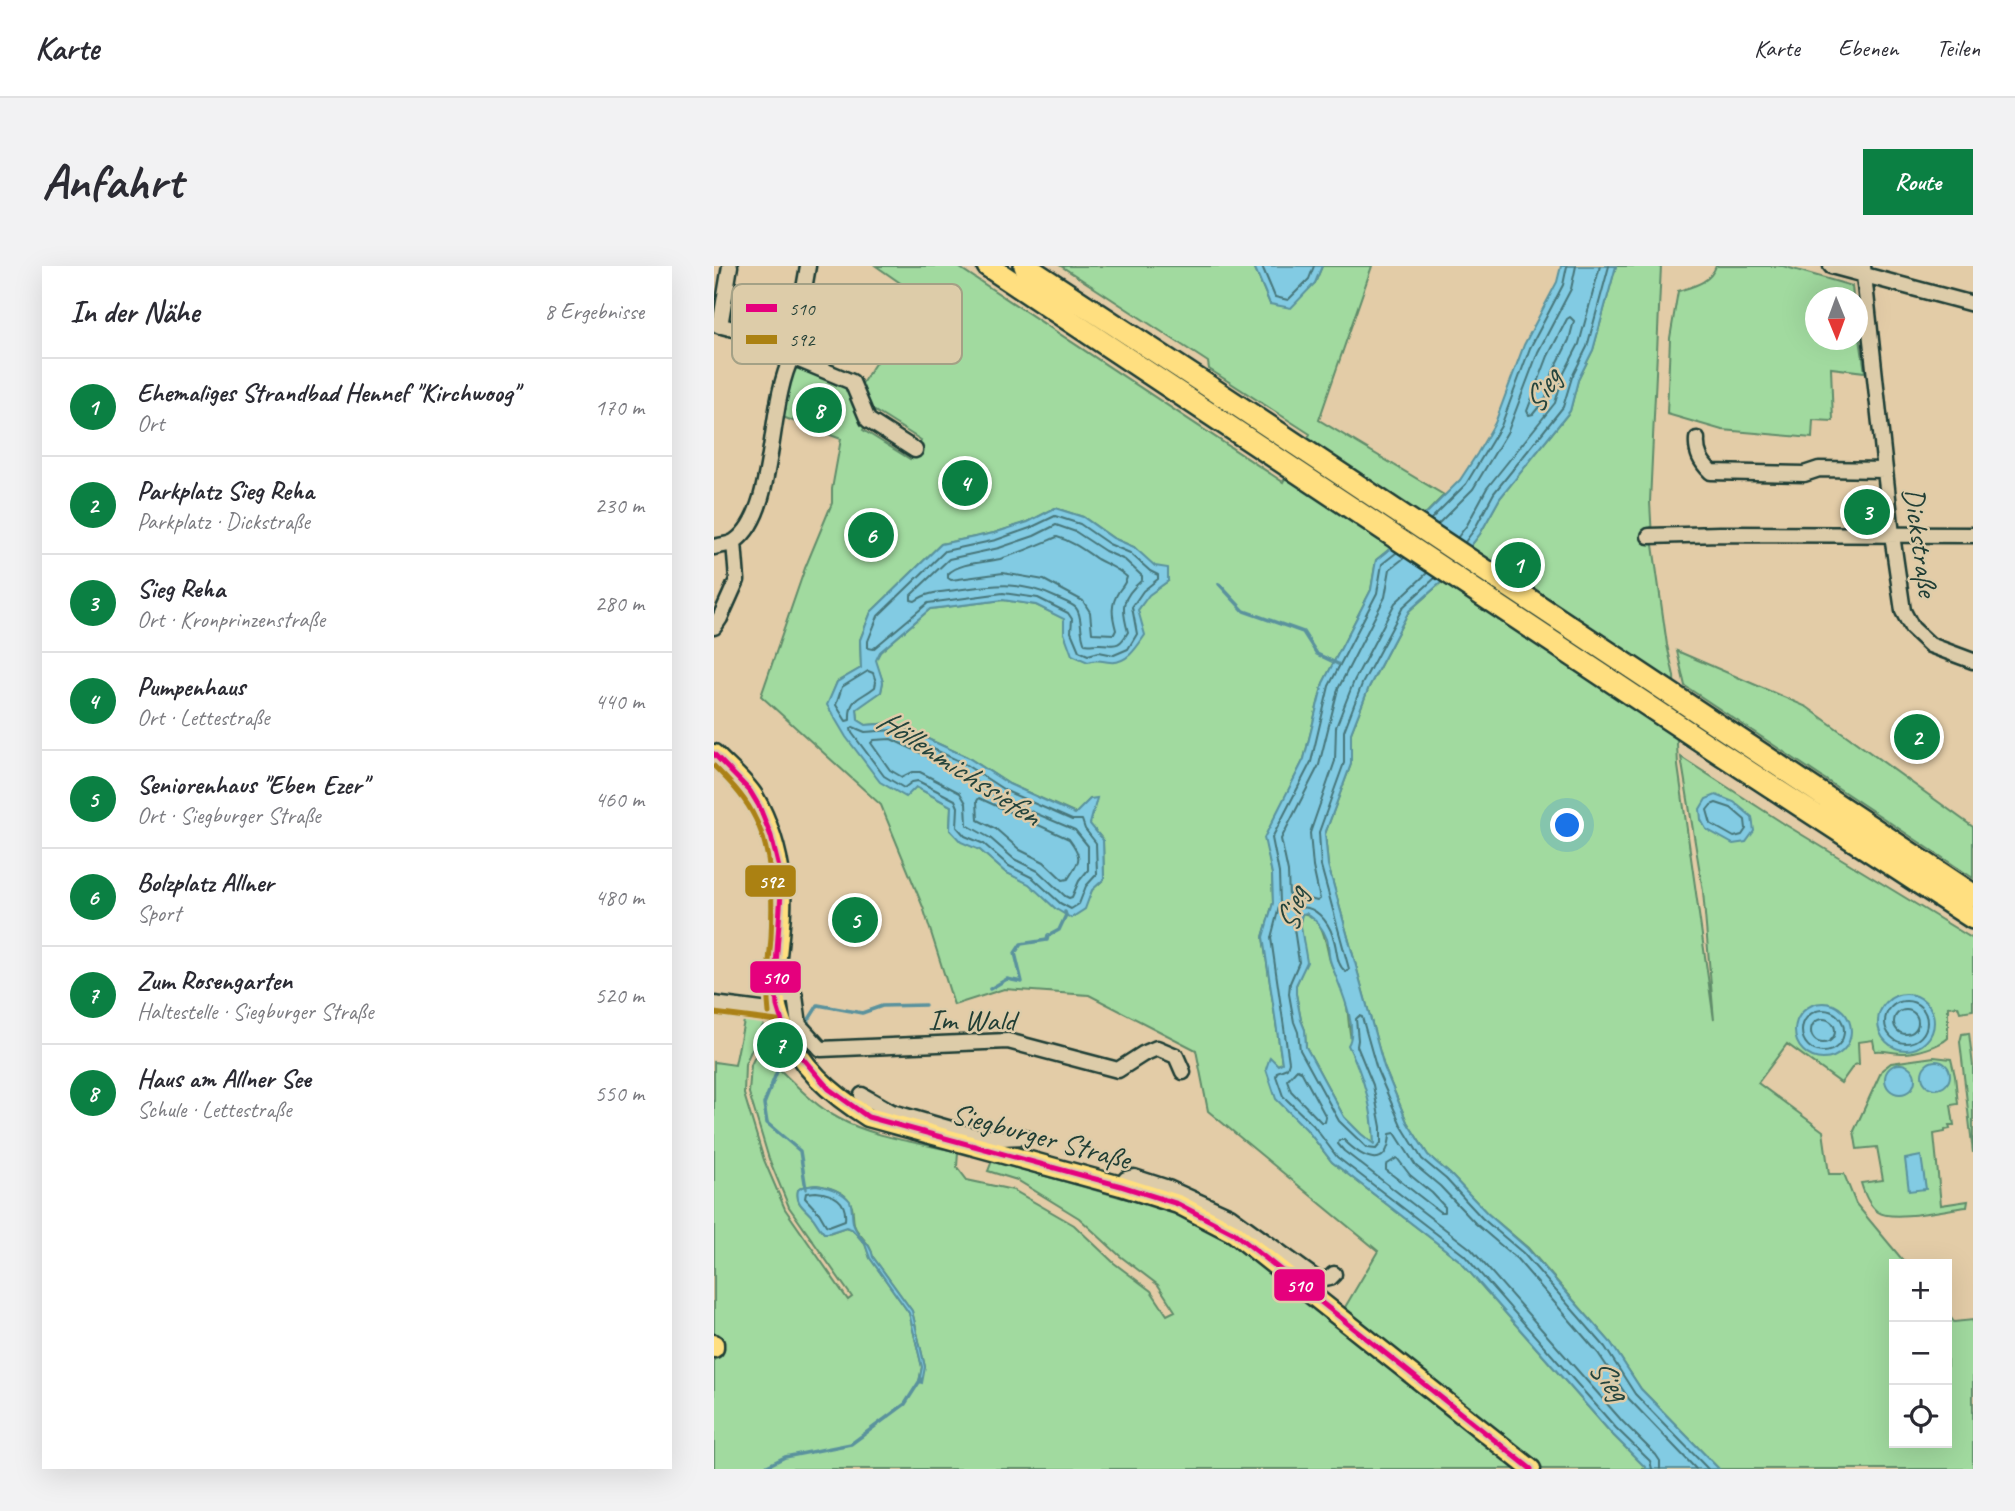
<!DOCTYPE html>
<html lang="de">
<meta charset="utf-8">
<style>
body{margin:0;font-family:Caveat,sans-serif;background:#f2f2f3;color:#2b2b33}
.controls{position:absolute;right:21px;bottom:21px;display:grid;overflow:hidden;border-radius:0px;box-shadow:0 7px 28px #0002}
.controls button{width:63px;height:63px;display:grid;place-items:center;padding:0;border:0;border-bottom:2px solid #e1e1e2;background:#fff;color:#2b2b33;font:35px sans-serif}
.compass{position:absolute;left:1091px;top:21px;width:63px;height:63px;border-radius:50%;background:#fff;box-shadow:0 7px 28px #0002;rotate:179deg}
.you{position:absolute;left:854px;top:560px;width:24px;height:24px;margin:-18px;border:5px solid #fff;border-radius:50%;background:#1a73e8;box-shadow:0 0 0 10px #1a73e833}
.badge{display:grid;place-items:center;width:46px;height:46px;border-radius:50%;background:#0b8043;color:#fff;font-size:23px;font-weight:700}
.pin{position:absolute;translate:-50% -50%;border:4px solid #fff;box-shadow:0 2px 7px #0006}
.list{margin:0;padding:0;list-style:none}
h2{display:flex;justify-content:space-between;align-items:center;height:91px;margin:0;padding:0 28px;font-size:30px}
h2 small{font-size:23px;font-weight:400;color:#7c7c81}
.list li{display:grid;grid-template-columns:46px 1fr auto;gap:21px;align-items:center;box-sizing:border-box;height:98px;padding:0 28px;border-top:2px solid #e1e1e2}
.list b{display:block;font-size:26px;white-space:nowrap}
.list p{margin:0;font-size:23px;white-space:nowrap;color:#7c7c81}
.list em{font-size:23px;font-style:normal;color:#7c7c81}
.icon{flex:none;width:38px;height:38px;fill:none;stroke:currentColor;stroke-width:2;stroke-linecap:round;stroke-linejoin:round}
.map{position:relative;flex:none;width:1259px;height:1203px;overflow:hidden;border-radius:0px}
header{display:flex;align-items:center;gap:42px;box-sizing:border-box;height:98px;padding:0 35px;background:#fff;border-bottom:2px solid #e1e1e2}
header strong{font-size:33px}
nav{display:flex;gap:38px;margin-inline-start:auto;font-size:24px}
.intro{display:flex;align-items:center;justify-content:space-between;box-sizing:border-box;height:168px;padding:0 42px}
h1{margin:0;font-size:49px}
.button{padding:18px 32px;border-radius:0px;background:#0b8043;color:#fff;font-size:24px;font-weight:700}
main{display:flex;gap:42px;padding:0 42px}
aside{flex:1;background:#fff;border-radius:0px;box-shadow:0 7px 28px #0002}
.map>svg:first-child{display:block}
.green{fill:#a1da9f;stroke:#608c6a;stroke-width:2;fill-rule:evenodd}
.water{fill:#82cbe3;stroke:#5a929d;stroke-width:2;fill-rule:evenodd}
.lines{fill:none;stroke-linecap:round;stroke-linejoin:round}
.shore{stroke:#47767a;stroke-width:2}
.stream{stroke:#5a929d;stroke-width:3.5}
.minor-casing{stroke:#1f3d34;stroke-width:19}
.major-casing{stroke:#1f3d34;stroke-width:23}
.highway-casing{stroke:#1f3d34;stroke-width:26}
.minor{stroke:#ddcca9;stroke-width:14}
.major{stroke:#ffdf80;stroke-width:18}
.highway{stroke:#ffdf80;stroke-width:21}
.bus-1-casing{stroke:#ddcca9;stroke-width:10}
.bus-2-casing{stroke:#ddcca9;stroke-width:10}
.bus-1{stroke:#e5007d;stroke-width:5}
.bus-2{stroke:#ab8112;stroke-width:5}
.labels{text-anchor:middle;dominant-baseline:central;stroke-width:5;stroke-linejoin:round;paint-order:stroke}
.street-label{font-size:30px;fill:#1f3d34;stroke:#ddcca9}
.water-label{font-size:32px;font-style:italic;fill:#24443d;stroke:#ddcca9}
.key{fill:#ddcca9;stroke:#a4a186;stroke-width:2}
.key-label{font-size:19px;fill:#1f3d34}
.line-badge{stroke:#ddcca9;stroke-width:2.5}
.badge-label{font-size:19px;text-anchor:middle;font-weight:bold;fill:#fff}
</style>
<header>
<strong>Karte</strong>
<nav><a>Karte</a><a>Ebenen</a><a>Teilen</a></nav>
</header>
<div class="intro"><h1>Anfahrt</h1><a class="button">Route</a></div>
<main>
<aside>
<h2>In der Nähe<small>8 Ergebnisse</small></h2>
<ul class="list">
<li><span class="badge">1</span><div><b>Ehemaliges Strandbad Hennef &quot;Kirchwoog&quot;</b><p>Ort</p></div><em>170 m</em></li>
<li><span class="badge">2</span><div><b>Parkplatz Sieg Reha</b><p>Parkplatz · Dickstraße</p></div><em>230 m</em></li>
<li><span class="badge">3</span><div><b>Sieg Reha</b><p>Ort · Kronprinzenstraße</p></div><em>280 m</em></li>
<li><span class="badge">4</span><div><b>Pumpenhaus</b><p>Ort · Lettestraße</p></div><em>440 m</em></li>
<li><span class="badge">5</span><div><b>Seniorenhaus &quot;Eben Ezer&quot;</b><p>Ort · Siegburger Straße</p></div><em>460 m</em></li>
<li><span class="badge">6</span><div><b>Bolzplatz Allner</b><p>Sport</p></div><em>480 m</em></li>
<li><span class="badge">7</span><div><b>Zum Rosengarten</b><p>Haltestelle · Siegburger Straße</p></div><em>520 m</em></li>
<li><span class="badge">8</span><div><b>Haus am Allner See</b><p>Schule · Lettestraße</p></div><em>550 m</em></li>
</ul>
</aside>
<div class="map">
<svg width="1259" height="1203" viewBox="0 0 1259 1203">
<rect width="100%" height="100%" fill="#e3cca7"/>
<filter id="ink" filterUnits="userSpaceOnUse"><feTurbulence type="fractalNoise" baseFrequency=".0143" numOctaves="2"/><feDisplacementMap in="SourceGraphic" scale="14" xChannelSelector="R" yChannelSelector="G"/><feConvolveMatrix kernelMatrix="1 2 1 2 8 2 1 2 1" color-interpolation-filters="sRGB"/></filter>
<g filter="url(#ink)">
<!-- green -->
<path class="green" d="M162 0H243L569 216 596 168 495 103 494 96 347 0H540L556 38 601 17 608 0H658L605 154 730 229 683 277 662 294 657 324 609 417 590 493 551 572 558 608 559 637 549 671 568 797 564 799 593 864 618 896 745 994 897 1167 933 1203H0V796L21 799 31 750 50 754V757L31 798 30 828 50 894 71 943 134 1034 138 1031 75 941 55 893 35 827 37 799 55 761 62 774V800C82 819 100 839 124 852 158 871 206 877 244 886L243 901 253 914 299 924 360 959 400 997 437 1025 453 1049 461 1045 444 1019 406 990 365 952 303 914 274 905 278 895 409 932 516 957 627 1048 664 985 494 845 482 784 375 729 290 723 240 739 209 641 167 539 47 430 91 302 118 237V223L127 173 66 150 75 107 81 101 86 100 127 116 143 131 149 116 205 30ZM161 145 207 174 203 182 156 152ZM154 156 200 185 196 193 149 164ZM341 242 369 251 399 272 420 281 454 315 434 329 424 344 350 367 351 353 322 339 289 334 216 343 166 386 161 394 169 416 167 426 143 442 144 454 152 459 179 457 253 491 295 518 362 548 376 533V559L389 574 390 613 378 624 370 643H342L315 617 291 606 266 584 247 575 236 564 237 540 202 521 114 439 123 416 147 402 146 374 157 346 227 278 280 267 314 256ZM102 919C117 921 134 926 138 941 140 949 138 957 142 963 149 974 157 978 159 991L198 1045 211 1101 205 1116 208 1101 195 1047 156 992 151 978 138 963 132 961 115 967H110C105 962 104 957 100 953 92 942 81 939 84 924L88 921Z
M902 0H947L936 236 938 272 953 379 960 410 964 500 1000 754 989 625 967 491 1072 559 1259 673V744L1246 746 1244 740 1234 741V772C1226 780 1201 787 1190 787 1180 787 1171 784 1161 785L1159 774 1144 776 1145 798 1140 799 1127 817 1073 778 1044 817 1109 865 1115 908H1130L1142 938 1192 998H1180V1177H1233V1047L1240 1056 1259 1054V1203H1005L927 1123 897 1077 814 982 773 947 736 908 714 889 693 856 670 801 614 599 611 568 637 498V467L655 421 695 345 731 313 766 268 786 232 856 145 864 114 879 84Z
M1002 0H1069L1138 20 1139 31 1101 32V74H1143L1144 59 1151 106 1117 102 1119 155 1099 154 1098 172 1008 164 953 148 956 72 964 25C980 20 996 17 1002 0Z
M963 385 1093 441 1259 561V612L971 420Z
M588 647C611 651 611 677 616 695 620 707 627 718 631 730 635 746 634 763 638 778 642 792 648 806 652 820 657 839 660 859 660 879L647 868 630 851 592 781 591 764 587 754 582 728V719L592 696 586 656Z
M1255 767 1259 800V887L1246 776 1248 768Z
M1220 791 1237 793 1241 810 1244 838 1237 839 1240 859H1235L1236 863 1231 864V866L1220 868 1227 939 1254 935 1253 941C1233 943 1179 956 1164 946 1155 940 1150 927 1147 917L1169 914 1163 881 1143 883 1140 865 1168 804 1177 797Z"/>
<!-- water -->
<path class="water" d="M540 0H608L601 17 577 42 556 38Z
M847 0H902L879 84 864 114 856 145 786 232 766 268 731 313 695 345 655 421 637 467V498L611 568 614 599 670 801 693 856 714 889 736 908 773 947 813 982 897 1077 927 1123 1005 1203H933L897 1167 745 994 618 896 593 864 562 833 552 803 556 791 564 799 568 797 549 671 559 637 558 608 550 572 590 493 609 417 657 324 662 294 683 277 746 214 763 188 781 157 810 79 843 16ZM592 647C601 653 609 662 613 673 615 680 614 687 616 694 622 714 646 760 634 779 650 811 659 842 660 878L647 868 630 851 592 781 591 764 587 754 582 728V719L593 696 586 656 588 648Z
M341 242 369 251 399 272 420 281 441 300 454 302V315L435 329 424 344 431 369C423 381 413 398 396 396 387 395 383 393 374 396L358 389 350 367V353L322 339 289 334 216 343 166 386 162 394 169 416 167 426 143 443 144 454 152 459 179 457 253 491 295 518 361 548 376 533 383 532 376 558 389 574 390 613 378 624 371 643 357 652 342 643 315 618 291 606 266 584 247 576 236 564 237 540 202 521 192 531 166 516 132 471 113 439 123 416 147 402 146 374 157 346 227 278 280 267 314 256Z
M1002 529 1020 536 1038 551 1040 565 1032 576 1019 578 992 563 987 554 986 543 992 533Z
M1164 756a28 28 0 1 1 56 0a28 28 0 1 1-56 0Z
M1081 765a28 28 0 1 1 56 0a28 28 0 1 1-56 0Z
M1208 809a14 14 0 1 1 28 0a14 14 0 1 1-28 0Z
M1171 813a15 15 0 1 1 30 0a15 15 0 1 1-30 0Z
M1207 890 1212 923 1195 925 1191 893Z
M102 919C115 921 128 925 136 935 139 943 137 953 140 960 145 973 156 975 159 991L198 1045 211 1101 208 1117 205 1116 208 1101 195 1047 156 992 151 978 138 963 132 961 114 967H110C105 962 103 958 100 953 92 942 81 939 84 924L88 921Z"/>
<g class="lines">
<!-- shore -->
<path class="shore" d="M548 0 561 31 574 34 595 13 600 0
M856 51 860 55 855 74 839 106 832 132 819 148 815 149 813 145 834 90 853 53Z
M341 250 366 258 395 278 416 287 436 305 444 309V313L429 325 418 341 423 368 414 383 400 389 385 386 374 389 365 385 357 366 358 353 354 347 324 332 289 327 214 337 159 383 154 382V375L164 350 231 285 282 274 316 262Z
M717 253 752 218 787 160 816 82 849 19 853 0
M724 258 759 223 794 165 824 86 857 23 862 0
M342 259 362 266 391 285 411 294 428 310V314C407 332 407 341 414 366 403 385 400 377 383 378 379 378 375 379 371 378 365 366 369 350 362 342 357 337 349 335 343 332 307 314 279 319 242 324 227 326 213 326 201 335L197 334V329L235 293 285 282 320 270Z
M343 271C358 275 370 284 383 293 394 299 404 302 413 311 412 316 409 320 405 325 396 339 398 349 402 364L400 368 378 367 376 346 369 335 330 314 289 307 237 314 234 312V308C246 296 270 297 286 293 306 287 324 279 343 271Z
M744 271 753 259 773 222 841 137 850 107 865 78 886 0
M751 276 760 264 780 227 849 141 858 111 873 81 895 0
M682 287 668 298 663 327 615 420 597 496 558 572 565 607 566 637 557 672 575 796 573 802 563 806 562 810 569 830 599 859 623 891 750 989 902 1162 936 1195 938 1203
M690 292 676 303 671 331 624 423 605 499 567 573 574 606 575 632 577 635 592 632 603 635 606 633 599 601 596 567 621 495 622 461 640 415 681 337 713 307
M721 312 689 341 648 418 630 465V497L605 566 607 600 635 703 632 706C621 698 624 683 619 671 615 656 599 636 583 643L579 656 585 696 576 717 575 728 580 756 584 766 586 784 625 855 653 882 662 883 667 877V861L659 819 643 780 644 774 642 753 645 750 648 751 663 804 687 859 708 893 732 913 768 952 809 987 891 1081 921 1128 994 1203
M154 405 159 407 162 416 161 421C145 434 135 431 136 454L132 455 122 439 128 421Z
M139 461 151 466 179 464 249 497 292 525 358 554H368L371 563 382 577 383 608 372 620 365 638 357 643 346 637 319 612 295 600 270 578 251 570 243 561 244 541 241 534 204 515 198 516 190 522 170 510 138 467 137 463Z
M177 473 245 505 288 533 361 564 374 580V604L365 615 358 631 355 632 351 630 324 605 300 593 276 572 253 559 252 537 246 527 206 506H198L188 511 176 504 157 477 160 474Z
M265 532 355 573C370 593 365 595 354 613L349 614 330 596 306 584 282 563 264 554 263 535Z
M1002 537 1017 542 1031 554 1032 563 1028 569 1020 571 997 558 993 544 997 539Z
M1171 756a21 21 0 1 1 42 0a21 21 0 1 1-42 0Z
M1180 756a12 12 0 1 1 24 0a12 12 0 1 1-24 0Z
M1088 765a21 21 0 1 1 42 0a21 21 0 1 1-42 0Z
M1097 765a12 12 0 1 1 24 0a12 12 0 1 1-24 0Z
M583 803 587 805 612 851 611 856H607L577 825 573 814Z
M683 892 696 909 718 927 731 941V946H726L672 904V899Z
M102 926C120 928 133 934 131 954L115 960 112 959 105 947 91 932 92 927Z
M946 1203V1195L942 1189 909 1156 757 983 630 885 624 878 625 874H630C647 891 674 907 676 868L681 867 702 900 726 920 762 958 803 993 884 1087 915 1133 982 1203"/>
<!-- stream -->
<path class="stream" d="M505 318 530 345 589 366 603 388 624 398
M276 723 293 713 308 716 301 687 307 678 333 674 334 670 345 664 352 649 351 646
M94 755 104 739 148 747 168 740 211 739
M64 803 50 838 53 857 86 885 92 923
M47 1203 71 1191 137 1178 191 1138 207 1113"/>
<defs>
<path id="minor" d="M1117 0 1259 38
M1149 0 1178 269 1189 345 1198 362 1216 379 1259 395
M0 58 43 69 78 91 138 116 154 154 201 184
M6 60 16 0
M983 173C982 187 987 196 997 206L1090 208 1105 203 1171 204
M935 270 1006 268 1259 269
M0 281C6 279 16 279 21 275 63 246 53 137 78 91L94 0
M0 361 6 352 23 314 20 276
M61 730H81L85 759 107 783 294 775 404 804 429 788 443 782 462 790 469 806
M0 738 64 746
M148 829 178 846 258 869 287 872 310 871
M407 920 412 913 420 911 454 922 516 950 604 1014 616 1012 620 1008"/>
<path id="major" d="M0 488C13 502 30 515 40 531 53 553 64 586 66 612 71 651 60 690 61 728 62 739 65 749 69 759 85 800 117 828 154 851L407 920 464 938 520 967 817 1203
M0 1078V1082"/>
<path id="highway" d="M274 0 995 480 1259 652
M311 0 497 122 1259 629"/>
</defs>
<!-- minor casing -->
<use href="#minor" class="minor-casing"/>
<!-- major casing -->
<use href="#major" class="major-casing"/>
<!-- highway casing -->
<use href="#highway" class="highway-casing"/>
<!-- minor -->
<use href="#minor" class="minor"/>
<!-- major -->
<use href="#major" class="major"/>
<!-- highway -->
<use href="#highway" class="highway"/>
<defs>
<path id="bus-1" d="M0 488 36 525 45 540 57 570 65 602 67 627 61 714 63 740 69 759 84 787 115 823 154 851 407 920 464 938 520 967 817 1203"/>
<path id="bus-2" d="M0 500C14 514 28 528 38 546 59 583 59 630 57 672 55 697 52 722 55 747
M0 747 63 755"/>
</defs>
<!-- bus-1 casing -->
<use href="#bus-1" class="bus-1-casing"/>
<!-- bus-2 casing -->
<use href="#bus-2" class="bus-2-casing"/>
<!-- bus-1 -->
<use href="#bus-1" class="bus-1"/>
<!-- bus-2 -->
<use href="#bus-2" class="bus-2"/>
</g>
</g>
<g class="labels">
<!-- street labels -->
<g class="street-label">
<text transform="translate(1207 276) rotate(82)">Dickstraße</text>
<text transform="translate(258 754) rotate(1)">Im Wald</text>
<text transform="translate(327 870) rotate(15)">Siegburger Straße</text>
</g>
<!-- water labels -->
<g class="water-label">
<text transform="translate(828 125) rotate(-59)">Sieg</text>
<text transform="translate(245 501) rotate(33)">Höllenmichssiefen</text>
<text transform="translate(578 644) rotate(-76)">Sieg</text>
<text transform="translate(895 1113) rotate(52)">Sieg</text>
</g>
</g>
<!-- legend -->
<rect x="18" y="18" width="230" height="80" rx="10" class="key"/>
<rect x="32" y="38" width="31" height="8" fill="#e5007d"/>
<rect x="32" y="69" width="31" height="9" fill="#ab8112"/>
<g class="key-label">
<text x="75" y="49">510</text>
<text x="75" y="80">592</text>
</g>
<g class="line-badge">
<rect x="30" y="598" width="53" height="34" rx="7" fill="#ab8112"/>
<rect x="35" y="694" width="53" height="34" rx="7" fill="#e5007d"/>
<rect x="559" y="1002" width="53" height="34" rx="7" fill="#e5007d"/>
</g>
<g class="badge-label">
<text x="57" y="622">592</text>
<text x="61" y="718">510</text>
<text x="585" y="1026">510</text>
</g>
</svg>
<div class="controls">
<button>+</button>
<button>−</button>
<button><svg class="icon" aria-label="locate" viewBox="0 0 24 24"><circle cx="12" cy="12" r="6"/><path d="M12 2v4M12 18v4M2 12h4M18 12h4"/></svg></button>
</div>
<svg class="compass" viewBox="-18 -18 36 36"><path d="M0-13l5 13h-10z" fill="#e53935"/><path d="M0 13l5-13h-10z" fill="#7c7c81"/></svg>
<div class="you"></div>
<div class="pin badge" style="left:804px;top:299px">1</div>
<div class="pin badge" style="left:1203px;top:471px">2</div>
<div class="pin badge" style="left:1153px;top:246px">3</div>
<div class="pin badge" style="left:251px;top:217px">4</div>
<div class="pin badge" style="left:141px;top:654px">5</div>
<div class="pin badge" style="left:157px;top:269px">6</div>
<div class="pin badge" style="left:66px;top:779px">7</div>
<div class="pin badge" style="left:105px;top:144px">8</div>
</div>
</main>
